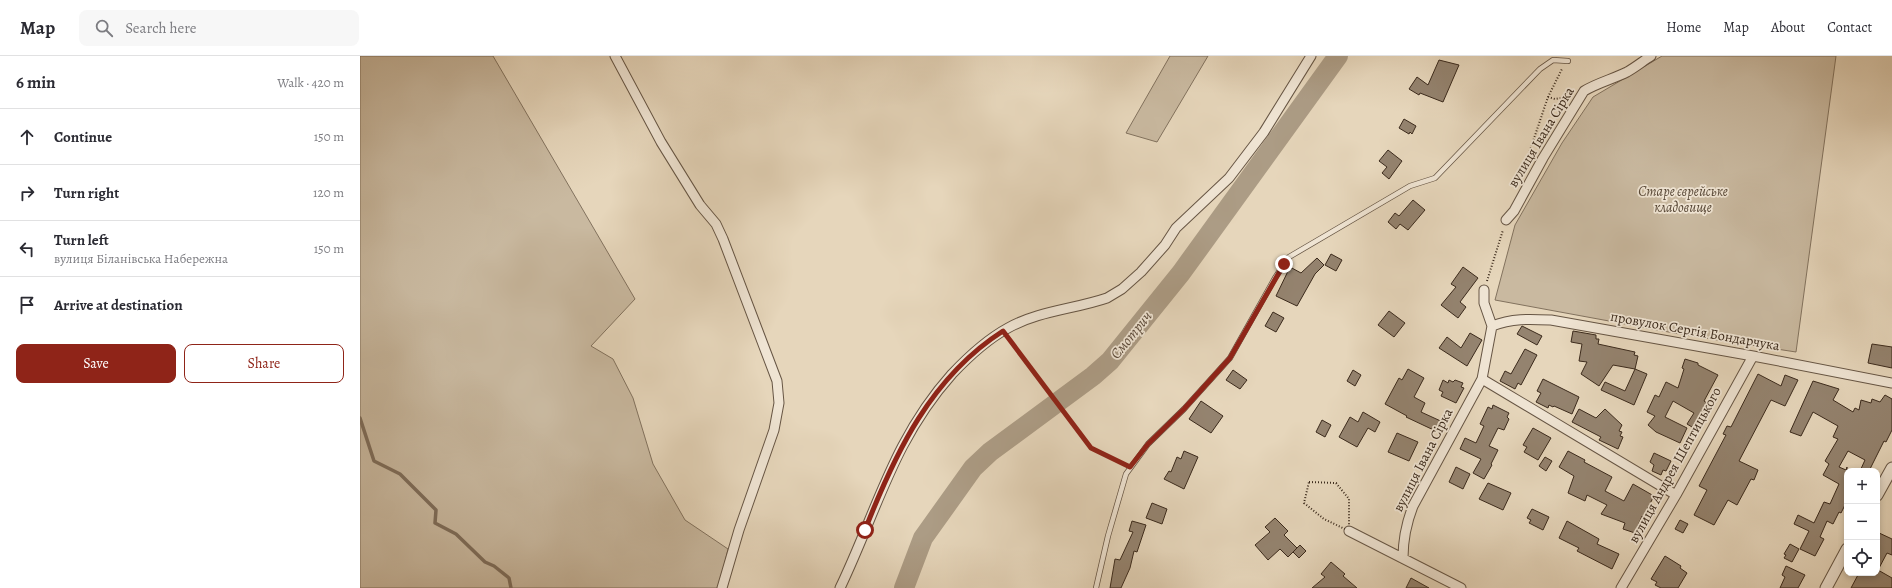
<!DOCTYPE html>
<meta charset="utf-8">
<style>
body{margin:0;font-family:Alegreya,serif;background:#f7f7f7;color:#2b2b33}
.controls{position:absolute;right:12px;bottom:12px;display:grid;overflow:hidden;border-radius:8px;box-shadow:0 2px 6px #0003}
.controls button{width:36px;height:36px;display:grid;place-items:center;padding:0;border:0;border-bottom:1px solid #e1e1e2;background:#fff;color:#2b2b33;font:20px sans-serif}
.stop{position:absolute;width:12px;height:12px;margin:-9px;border:3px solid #8f2418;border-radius:50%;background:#fff}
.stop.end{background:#8f2418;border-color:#fff;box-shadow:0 1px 4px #0008}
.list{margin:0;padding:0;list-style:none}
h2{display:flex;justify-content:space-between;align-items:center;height:52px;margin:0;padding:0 16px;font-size:17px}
h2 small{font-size:13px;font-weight:400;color:#7c7c81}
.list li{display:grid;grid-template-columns:26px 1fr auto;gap:12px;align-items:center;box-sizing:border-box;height:56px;padding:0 16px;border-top:1px solid #e1e1e2}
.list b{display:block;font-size:15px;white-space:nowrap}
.list p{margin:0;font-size:13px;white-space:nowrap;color:#7c7c81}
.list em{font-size:13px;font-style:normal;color:#7c7c81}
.actions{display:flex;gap:8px;padding:12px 16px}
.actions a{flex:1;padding:9px 0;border:1px solid #8f2418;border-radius:8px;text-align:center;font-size:14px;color:#8f2418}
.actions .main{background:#8f2418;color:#fff}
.icon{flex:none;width:22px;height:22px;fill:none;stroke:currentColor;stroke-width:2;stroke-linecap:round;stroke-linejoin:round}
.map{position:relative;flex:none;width:1532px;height:532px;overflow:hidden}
header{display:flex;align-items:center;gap:24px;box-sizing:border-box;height:56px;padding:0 20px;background:#fff;border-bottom:1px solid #e1e1e2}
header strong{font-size:19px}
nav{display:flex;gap:22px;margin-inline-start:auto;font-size:14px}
.search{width:280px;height:36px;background:#f7f7f7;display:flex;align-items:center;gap:10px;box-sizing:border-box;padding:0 14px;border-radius:8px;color:#7c7c81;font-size:15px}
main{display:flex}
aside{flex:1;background:#fff}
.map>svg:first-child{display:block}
.green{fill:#c9b9a0;stroke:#82725e}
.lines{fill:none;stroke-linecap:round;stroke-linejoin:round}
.stream{stroke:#7f6e5b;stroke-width:3.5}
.river{stroke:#ac9c85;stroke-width:20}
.building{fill:#94836f;stroke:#3b2a1c}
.service-casing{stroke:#654;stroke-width:6}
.minor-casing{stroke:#654;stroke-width:11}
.tertiary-casing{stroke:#654;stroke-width:13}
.path{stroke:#3b2a1c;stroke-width:2;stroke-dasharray:1 2;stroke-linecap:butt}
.service{stroke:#efe4d3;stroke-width:4.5}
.minor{stroke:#efe4d3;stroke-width:9}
.tertiary{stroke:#efe4d3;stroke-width:11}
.route{stroke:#8f2418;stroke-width:5}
.labels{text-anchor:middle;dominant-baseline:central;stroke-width:3.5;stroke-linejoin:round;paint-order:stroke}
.street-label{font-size:14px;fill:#3b2a1c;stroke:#efe4d3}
.park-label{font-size:14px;font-style:italic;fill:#574736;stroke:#efe4d3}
.water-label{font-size:15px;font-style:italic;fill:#5d4c3c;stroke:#efe4d3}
</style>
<header>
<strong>Map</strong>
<div class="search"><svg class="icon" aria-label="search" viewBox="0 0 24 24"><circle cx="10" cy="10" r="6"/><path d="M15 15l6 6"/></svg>Search here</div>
<nav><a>Home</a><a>Map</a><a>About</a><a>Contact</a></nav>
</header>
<main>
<aside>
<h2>6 min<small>Walk · 420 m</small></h2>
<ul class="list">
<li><svg class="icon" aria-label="ahead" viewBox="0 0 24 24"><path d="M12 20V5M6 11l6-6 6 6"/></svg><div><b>Continue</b></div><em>150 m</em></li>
<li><svg class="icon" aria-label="right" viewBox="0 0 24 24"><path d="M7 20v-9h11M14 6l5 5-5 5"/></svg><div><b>Turn right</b></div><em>120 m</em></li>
<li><svg class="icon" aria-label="left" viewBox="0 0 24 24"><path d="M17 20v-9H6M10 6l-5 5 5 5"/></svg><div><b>Turn left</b><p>вулиця Біланівська Набережна</p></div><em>150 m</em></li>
<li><svg class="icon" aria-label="arrive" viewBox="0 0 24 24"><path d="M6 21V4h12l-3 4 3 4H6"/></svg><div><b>Arrive at destination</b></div></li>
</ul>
<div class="actions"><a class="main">Save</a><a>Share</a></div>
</aside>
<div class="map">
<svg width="1532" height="532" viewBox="0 0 1532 532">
<rect width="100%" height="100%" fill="#e6d6bb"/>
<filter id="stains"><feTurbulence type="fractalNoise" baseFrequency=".005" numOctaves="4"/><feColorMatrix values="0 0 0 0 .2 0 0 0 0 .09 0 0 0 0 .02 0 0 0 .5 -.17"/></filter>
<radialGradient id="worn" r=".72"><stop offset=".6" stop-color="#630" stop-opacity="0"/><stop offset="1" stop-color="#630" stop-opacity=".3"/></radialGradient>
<!-- green -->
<path class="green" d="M0 0H133L275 243 231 290 253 303 273 342 293 408 325 464 368 493 359 532H0Z
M810 0H848L797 86 766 77Z
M1302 0H1476L1436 296 1325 279 1135 244 1155 169 1202 87 1233 41Z"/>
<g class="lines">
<!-- stream -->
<path class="stream" d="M0 362 14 405 40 418 76 454 75 467 96 478 125 506 134 510 149 522 151 532"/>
<!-- river -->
<path class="river" d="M544 532 563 482 613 412 630 396 733 320 750 305 821 217 978 0"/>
</g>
<!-- building -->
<path class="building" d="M1079 4 1099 9 1083 46 1060 37 1059 39 1049 33 1057 21 1068 29Z
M1044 63 1056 70 1052 78 1050 76 1049 78 1039 72Z
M1028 94 1042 105 1029 123 1022 117 1027 111 1019 105Z
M1053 144 1065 154 1048 174 1040 168 1036 173 1028 166 1035 157 1039 160Z
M971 198 982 204 976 215 965 209Z
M957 202 964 209 955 218 937 250 916 240 930 211 941 217Z
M1103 211 1118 222 1100 246 1106 251 1098 262 1081 249 1096 231 1091 228Z
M1029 255 1045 267 1034 281 1018 269Z
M913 256 924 262 916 276 905 270Z
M1162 270 1182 280 1177 289 1157 278Z
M1213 275 1236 279V283H1239L1238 288 1275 296 1274 299 1278 300 1275 313 1287 318 1274 349 1241 334 1245 326 1265 335 1275 313 1253 309 1239 330 1221 318 1227 306 1219 305 1222 288 1211 286Z
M1110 277 1122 284 1107 310 1079 292 1087 281 1101 292Z
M1512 288 1532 291V312L1508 307Z
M1165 293 1177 299 1161 329 1158 327 1155 333 1140 325 1145 315 1151 318Z
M1325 303 1338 307V309L1358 319 1344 345 1348 348 1339 365 1341 366 1337 374 1327 368 1334 357 1313 345 1305 361 1327 372 1320 387 1296 376 1288 369 1295 360 1287 356 1295 339 1299 341 1306 326 1318 332 1324 313 1322 312Z
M1048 313 1064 322 1054 341 1065 347 1061 356 1085 367 1080 377 1046 361 1047 360 1025 348 1039 322 1042 324Z
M873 314 887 324 880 333 866 324Z
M993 314 1001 319 995 330 987 325Z
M1398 318 1421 330 1425 319 1438 324 1425 350 1411 344 1379 405 1398 414 1394 424 1391 423 1377 449 1368 444 1354 469 1334 459 1347 434 1339 430 1366 379 1363 378 1367 370 1371 371Z
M1183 323 1219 341 1212 358 1194 350 1193 351 1189 349 1188 352 1176 346 1181 337 1177 335Z
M1083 324 1088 327 1089 324 1093 326 1095 324 1103 327 1101 331 1104 332 1096 347 1081 340 1083 336 1079 334Z
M1453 325 1479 333 1473 344 1493 356 1495 352 1499 354 1501 344 1511 347 1512 343 1520 346 1525 339 1532 343V374L1526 386 1524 385 1509 415H1500L1505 404 1488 395 1479 411 1486 414 1487 411V445L1481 457 1479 456 1473 468 1467 465 1460 481 1464 483 1455 500 1440 493 1449 475 1434 468 1438 459 1454 467 1464 446 1470 448 1479 428 1463 419 1469 408 1465 405 1478 383 1473 381 1478 370 1453 356 1441 380 1430 376Z
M841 345 863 360 851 377 829 363Z
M1133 349 1149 357 1147 361 1149 363 1144 374 1138 372 1129 390 1138 394 1131 408 1132 409 1124 423 1113 417 1121 403 1100 393 1105 382 1116 387 1124 370 1120 368 1128 351 1132 353Z
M1219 353 1236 362 1245 353 1262 369 1259 375 1262 376 1260 380 1263 381 1258 393 1239 384 1241 381 1212 366Z
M1003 356 1020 366 1015 376 1008 372 997 391 979 381 990 361 998 366Z
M962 364 971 369 965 381 956 376Z
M1173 372 1191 382 1178 404 1164 396 1167 391 1163 389Z
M1037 377 1058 386 1049 405 1028 396Z
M824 395 838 401 824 433 804 423 809 415 811 416 817 401 821 403Z
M1208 395 1225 404 1224 406 1252 421 1245 435 1264 445 1273 428 1294 440 1283 461 1282 460 1275 477 1263 473 1265 467 1241 458 1247 449 1227 439 1225 445 1208 437 1214 420 1199 411Z
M1294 397 1311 405 1306 415 1303 414 1301 419 1292 415 1294 409 1290 406Z
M1185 401 1192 405 1186 415 1179 410Z
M1096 411 1110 418 1103 433 1089 426Z
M1128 427 1151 437 1143 454 1119 443Z
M792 447 807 453 802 468 786 462Z
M1172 453 1189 461 1183 474 1169 467 1171 464 1167 462Z
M915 462 928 475 924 479 937 492 928 501 920 493 908 504 895 489 910 476 905 471Z
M1320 464 1328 468 1323 477 1315 473Z
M772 465 786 469 777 496 774 495 770 512 761 532H750L755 503 760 504 773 476 769 475Z
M1207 465 1239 483 1237 488 1259 498 1252 513 1217 495 1219 492 1199 482Z
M1517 476 1532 483V499L1527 497 1518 514 1532 522V532H1491L1499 517H1517Z
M1430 488 1439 493 1432 506 1424 502 1426 499 1424 498Z
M940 489 946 495 939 502 933 496Z
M1305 500 1321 510 1320 512 1327 517 1318 532H1301L1295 529 1297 526 1291 523Z
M971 506 985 518 983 520 997 532H952L965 521 961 518Z
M1426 510 1445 519 1438 532H1420L1425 521 1422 519Z
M1051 522 1069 532H1046Z"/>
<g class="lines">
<defs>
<path id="service" d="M736 532 748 480 766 418 788 388 824 353 870 302 915 222 929 201 1050 130 1075 122 1180 13 1193 4 1208 5"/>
<path id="minor" d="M255 0 301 86 340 149 356 168 363 183 417 325 419 347 414 374 379 474 362 532
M1146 164 1154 155 1183 102 1224 35C1237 27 1253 23 1267 16 1276 11 1283 5 1291 0
M1132 270C1152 262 1170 263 1191 264L1393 300 1532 327
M1122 323 1316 439
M989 475 1101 532
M1043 502C1043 483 1046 468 1053 450L1122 323 1132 270 1124 247V234
M480 532C517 455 533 384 592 318 609 300 626 284 648 272 678 255 715 253 747 242L762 233 781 216 805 189 816 172 869 122 904 76 951 0
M1261 532 1316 439 1393 300"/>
<path id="tertiary" d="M1517 439 1532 412
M1466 532 1487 493"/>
</defs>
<!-- service casing -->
<use href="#service" class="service-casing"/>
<!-- minor casing -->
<use href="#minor" class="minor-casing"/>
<!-- tertiary casing -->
<use href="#tertiary" class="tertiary-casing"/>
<!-- path -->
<path class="path" d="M1188 41 1195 43 1208 41
M1162 118 1188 41 1202 13
M1127 225 1143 174
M648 282 731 392 764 408
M949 426 976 427 989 443V475L964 463 944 447Z"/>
<!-- service -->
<use href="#service" class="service"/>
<!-- minor -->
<use href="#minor" class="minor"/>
<!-- tertiary -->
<use href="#tertiary" class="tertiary"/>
</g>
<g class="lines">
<!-- route -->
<path class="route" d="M505 474C535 397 571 321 643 275L731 392 770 411 788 388 824 353 870 302 924 208"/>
</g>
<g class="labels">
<!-- street labels -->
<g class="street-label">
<text transform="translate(1181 81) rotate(-59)">вулиця Івана Сірка</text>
<text transform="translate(1335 275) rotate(10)">провулок Сергія Бондарчука</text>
<text transform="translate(1063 404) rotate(-63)">вулиця Івана Сірка</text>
<text transform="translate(1315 409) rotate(-61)">вулиця Андрея Шептицького</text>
</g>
<!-- park labels -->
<g class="park-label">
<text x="1323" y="135">Старе єврейське<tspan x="1323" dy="16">кладовище</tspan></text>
</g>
<!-- water labels -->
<g class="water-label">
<text transform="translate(771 279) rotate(-51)">Смотрич</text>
</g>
</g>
<rect width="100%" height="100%" filter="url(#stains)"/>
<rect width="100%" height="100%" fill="url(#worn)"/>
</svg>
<div class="controls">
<button>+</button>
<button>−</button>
<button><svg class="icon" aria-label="locate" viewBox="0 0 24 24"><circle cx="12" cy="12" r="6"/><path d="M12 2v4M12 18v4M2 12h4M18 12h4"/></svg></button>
</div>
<div class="stop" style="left:505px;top:474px"></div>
<div class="stop end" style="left:924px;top:208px"></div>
</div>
</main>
